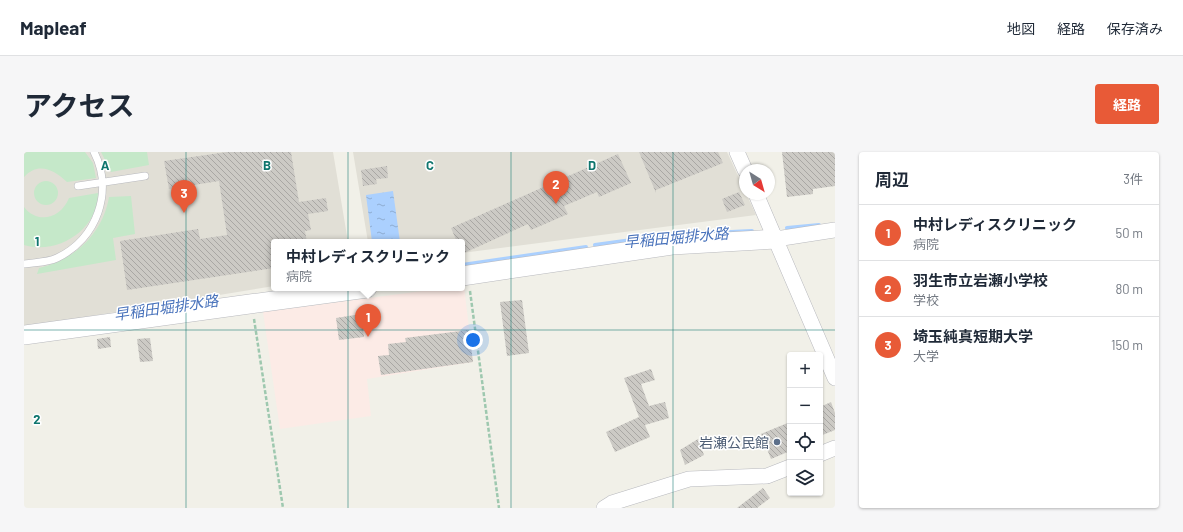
<!DOCTYPE html>
<html lang="ja">
<meta charset="utf-8">
<style>
body{margin:0;font-family:Barlow,"Noto Sans JP",sans-serif;background:#f6f6f7;color:#1f2937}
.controls{position:absolute;right:12px;bottom:12px;display:grid;overflow:hidden;border-radius:4px;box-shadow:0 1px 3px #0004}
.controls button{width:36px;height:36px;display:grid;place-items:center;padding:0;border:0;border-bottom:1px solid #e0e1e3;background:#fff;color:#1f2937;font:20px sans-serif}
.compass{position:absolute;left:715px;top:12px;width:36px;height:36px;border-radius:50%;background:#fff;box-shadow:0 1px 3px #0004;rotate:143deg}
.you{position:absolute;left:449px;top:188px;width:14px;height:14px;margin:-10px;border:3px solid #fff;border-radius:50%;background:#1a73e8;box-shadow:0 0 0 6px #1a73e833}
.badge{display:grid;place-items:center;width:26px;height:26px;border-radius:50%;background:#e85a37;color:#fff;font-size:13px;font-weight:700}
.pin{position:absolute;translate:-50% -33px;filter:drop-shadow(0 1px 2px #0008)}
.pin::after{content:'';position:absolute;top:21px;width:14px;height:12px;background:inherit;clip-path:polygon(0 0,100% 0,50% 100%)}
.popup{position:absolute;left:247px;top:87px;width:194px;height:52px;box-sizing:border-box;display:grid;place-content:center;border-radius:4px;background:#fff;filter:drop-shadow(0 1px 3px #0005);font-size:13px;white-space:nowrap;color:#747a83}
.popup b{font-size:15px;color:#1f2937}
.popup::after{content:'';position:absolute;left:50%;top:100%;margin-left:-8px;border:8px solid transparent;border-top-color:#fff}
.list{margin:0;padding:0;list-style:none}
h2{display:flex;justify-content:space-between;align-items:center;height:52px;margin:0;padding:0 16px;font-size:17px}
h2 small{font-size:13px;font-weight:400;color:#747a83}
.list li{display:grid;grid-template-columns:26px 1fr auto;gap:12px;align-items:center;box-sizing:border-box;height:56px;padding:0 16px;border-top:1px solid #e0e1e3}
.list b{display:block;font-size:15px;white-space:nowrap}
.list p{margin:0;font-size:13px;white-space:nowrap;color:#747a83}
.list em{font-size:13px;font-style:normal;color:#747a83}
.icon{flex:none;width:22px;height:22px;fill:none;stroke:currentColor;stroke-width:2;stroke-linecap:round;stroke-linejoin:round}
.map{position:relative;flex:none;width:811px;height:356px;overflow:hidden;border-radius:4px}
header{display:flex;align-items:center;gap:24px;box-sizing:border-box;height:56px;padding:0 20px;background:#fff;border-bottom:1px solid #e0e1e3}
header strong{font-size:19px}
nav{display:flex;gap:22px;margin-inline-start:auto;font-size:14px}
.intro{display:flex;align-items:center;justify-content:space-between;box-sizing:border-box;height:96px;padding:0 24px}
h1{margin:0;font-size:28px}
.button{padding:10px 18px;border-radius:4px;background:#e85a37;color:#fff;font-size:14px;font-weight:700}
main{display:flex;gap:24px;padding:0 24px}
aside{flex:1;background:#fff;border-radius:4px;box-shadow:0 1px 3px #0004}
.map>svg:first-child{display:block}
.education{fill:#e1dfd6}
.medical{fill:#fcebe6}
.green{fill:#c5e8c9}
.water{fill:url(#water-ripples)}
.lines{fill:none;stroke-linecap:round;stroke-linejoin:round}
.stream{stroke:#abd0fe;stroke-width:4}
.building{fill:url(#building-back-hatch)}
.service-casing{stroke:#b8b9be;stroke-width:8}
.minor-casing{stroke:#b8b9be;stroke-width:16}
.tertiary-casing{stroke:#b8b9be;stroke-width:20}
.path{stroke:#9ec8af;stroke-width:2.5;stroke-dasharray:4 2;stroke-linecap:butt}
.service{stroke:#fff;stroke-width:7}
.minor{stroke:#fff;stroke-width:15}
.tertiary{stroke:#fff;stroke-width:19}
.grid{fill:none;stroke:#0f766e;stroke-width:1;stroke-opacity:0.55}
.service-dot{fill:#5c6f8a;stroke:#fff;stroke-width:1.5}
.labels{text-anchor:middle;dominant-baseline:central;stroke-width:3;stroke-linejoin:round;paint-order:stroke}
.service-label{font-size:14px;fill:#4e5e75;stroke:#fff;text-anchor:end}
.water-label{font-size:15px;font-style:italic;fill:#4872bb;stroke:#fff}
.grid-label{font-size:13px;text-anchor:middle;font-weight:bold;fill:#0f766e;stroke:#fff;stroke-width:3;stroke-linejoin:round;paint-order:stroke}
</style>
<header>
<strong>Mapleaf</strong>
<nav><a>地図</a><a>経路</a><a>保存済み</a></nav>
</header>
<div class="intro"><h1>アクセス</h1><a class="button">経路</a></div>
<main>
<div class="map">
<svg width="811" height="356" viewBox="0 0 811 356">
<defs>
<pattern id="water-ripples" width="26" height="14" patternUnits="userSpaceOnUse"><rect width="26" height="14" fill="#abd0fe"/><path d="M2 4q2-2 4 0t4 0M15 11q2-2 4 0t4 0" fill="none" stroke="#8eacd1"/></pattern>
<pattern id="building-back-hatch" width="6" height="6" patternUnits="userSpaceOnUse"><rect width="6" height="6" fill="#cccac5"/><path d="M-1 5l2 2M0 0l6 6M5-1l2 2" fill="none" stroke="#a9a7a4"/></pattern>
</defs>
<rect width="100%" height="100%" fill="#f1f0e8"/>
<!-- education -->
<path class="education" d="M0 0H309L324 90H250V134L0 175Z
M329 0H703L732 63 438 101V90H344Z"/>
<!-- medical -->
<path class="medical" d="M438 134H440L449 210 343 227 347 264 256 277 239 160 421 136H438Z"/>
<!-- green -->
<path class="green" d="M0 0H61L69 11 72 26 43 30C29 17 14 10 0 25Z
M77 0H123L125 13 87 20Z
M10 41a12 12 0 1 1 24 0a12 12 0 1 1-24 0Z
M74 41C74 78 34 103 0 93V55C14 73 37 66 45 46Z
M107 44 111 82 89 86 92 108 13 122 15 116C51 108 79 81 85 45Z"/>
<!-- water -->
<path class="water" d="M369 39 376 90H348L342 43Z"/>
<g class="lines">
<!-- stream -->
<path class="stream" d="M763 76 795 73
M571 93 644 83 728 79
M438 113 562 95"/>
</g>
<!-- building -->
<path class="building" d="M203 0H267L275 50 302 46 304 59 284 62 287 78 281 79 283 90H250V116L103 138 96 89 174 77 176 87 203 83 195 29 145 37 140 9Z
M615 0H694L699 11 632 38V41Z
M758 0H811V34L789 37V42L763 45Z
M594 2 607 31 575 45 573 40 540 54 544 62 507 78 504 72 438 102V90H433L427 76Z
M363 14 364 26 352 27 353 32 339 34 337 18Z
M715 40 721 53 703 60 698 47Z
M498 148 505 201 483 204 476 150Z
M337 162 340 185 315 188 312 166Z
M445 178 449 210 357 223 354 204 365 203 364 192 382 190 381 186Z
M86 185 87 195 74 197 73 187Z
M126 186 129 209 116 210 113 187Z
M627 217 631 228 617 232 625 254 641 250 645 266 621 273 626 285 591 300 582 280 615 265 600 226Z
M807 250 811 261V278L796 284V255Z
M766 270V299L747 307 737 282Z
M674 287 680 303 661 313 656 298Z
M739 336 746 346 733 356H713Z"/>
<g class="lines">
<defs>
<path id="service" d="M54 34 121 24
M0 112C11 110 22 111 33 106 73 87 90 39 70 0"/>
<path id="minor" d="M713 0 721 18
M732 42 811 226
M752 87 811 78
M796 302 811 296
M580 356 588 351 665 327 743 324 766 315"/>
<path id="tertiary" d="M438 124 648 93 752 87
M0 183 343 136"/>
</defs>
<!-- service casing -->
<use href="#service" class="service-casing"/>
<!-- minor casing -->
<use href="#minor" class="minor-casing"/>
<!-- tertiary casing -->
<use href="#tertiary" class="tertiary-casing"/>
<!-- path -->
<path class="path" d="M446 139 475 356
M230 167 259 356"/>
<!-- service -->
<use href="#service" class="service"/>
<!-- minor -->
<use href="#minor" class="minor"/>
<!-- tertiary -->
<use href="#tertiary" class="tertiary"/>
</g>
<!-- grid -->
<path class="grid" d="M162 0V356M324 0V356M487 0V356M649 0V356M0 178H811"/>
<!-- markers -->
<circle class="service-dot" cx="753" cy="290" r="4"/>
<g class="labels">
<!-- service labels -->
<g class="service-label">
<text x="745" y="290">岩瀬公民館</text>
</g>
<!-- water labels -->
<g class="water-label">
<text transform="translate(652 85) rotate(-5)">早稲田堀排水路</text>
<text transform="translate(142 155) rotate(-8)">早稲田堀排水路</text>
</g>
</g>
<g class="grid-label">
<text x="81" y="18">A</text>
<text x="243" y="18">B</text>
<text x="406" y="18">C</text>
<text x="568" y="18">D</text>
<text x="13" y="94">1</text>
<text x="13" y="272">2</text>
</g>
</svg>
<div class="controls">
<button>+</button>
<button>−</button>
<button><svg class="icon" aria-label="locate" viewBox="0 0 24 24"><circle cx="12" cy="12" r="6"/><path d="M12 2v4M12 18v4M2 12h4M18 12h4"/></svg></button>
<button><svg class="icon" aria-label="layers" viewBox="0 0 24 24"><path d="M12 4l9 5-9 5-9-5zM3 14l9 5 9-5"/></svg></button>
</div>
<svg class="compass" viewBox="-18 -18 36 36"><path d="M0-13l5 13h-10z" fill="#e53935"/><path d="M0 13l5-13h-10z" fill="#747a83"/></svg>
<div class="you"></div>
<div class="pin badge" style="left:344px;top:185px">1</div>
<div class="popup"><b>中村レディスクリニック</b>病院</div>
<div class="pin badge" style="left:532px;top:52px">2</div>
<div class="pin badge" style="left:160px;top:61px">3</div>
</div>
<aside>
<h2>周辺<small>3件</small></h2>
<ul class="list">
<li><span class="badge">1</span><div><b>中村レディスクリニック</b><p>病院</p></div><em>50 m</em></li>
<li><span class="badge">2</span><div><b>羽生市立岩瀬小学校</b><p>学校</p></div><em>80 m</em></li>
<li><span class="badge">3</span><div><b>埼玉純真短期大学</b><p>大学</p></div><em>150 m</em></li>
</ul>
</aside>
</main>
